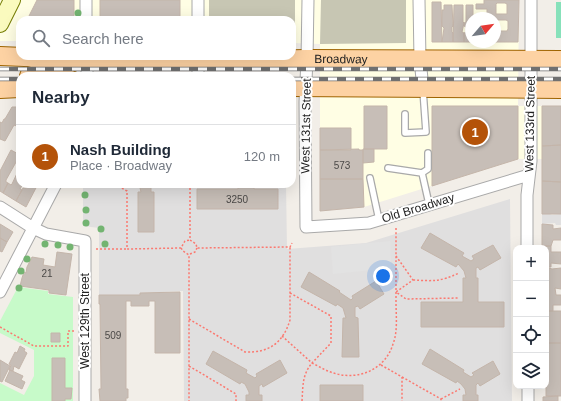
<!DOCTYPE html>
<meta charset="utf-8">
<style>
body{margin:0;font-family:Arial,sans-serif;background:#f2f2f3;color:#1f2937}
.controls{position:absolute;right:12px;bottom:12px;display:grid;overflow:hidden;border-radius:8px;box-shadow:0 4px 16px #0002}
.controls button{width:36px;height:36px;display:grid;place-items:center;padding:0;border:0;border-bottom:1px solid #e0e1e3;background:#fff;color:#1f2937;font:20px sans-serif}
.compass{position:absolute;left:465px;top:12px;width:36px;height:36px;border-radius:50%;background:#fff;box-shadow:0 4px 16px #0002;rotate:61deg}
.you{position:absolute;left:383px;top:276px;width:14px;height:14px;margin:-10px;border:3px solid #fff;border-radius:50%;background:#1a73e8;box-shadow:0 0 0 6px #1a73e833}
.badge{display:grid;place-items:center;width:26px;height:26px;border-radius:50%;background:#b45309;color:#fff;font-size:13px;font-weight:700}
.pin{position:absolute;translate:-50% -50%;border:2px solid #fff;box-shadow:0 1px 4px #0006}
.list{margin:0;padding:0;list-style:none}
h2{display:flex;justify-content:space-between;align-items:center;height:52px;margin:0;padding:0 16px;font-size:17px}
h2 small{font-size:13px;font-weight:400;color:#747a83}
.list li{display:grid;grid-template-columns:26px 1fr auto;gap:12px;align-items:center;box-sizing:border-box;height:64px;padding:0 16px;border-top:1px solid #e0e1e3}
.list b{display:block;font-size:15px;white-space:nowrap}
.list p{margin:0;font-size:13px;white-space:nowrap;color:#747a83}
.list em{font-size:13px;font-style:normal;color:#747a83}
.icon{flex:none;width:22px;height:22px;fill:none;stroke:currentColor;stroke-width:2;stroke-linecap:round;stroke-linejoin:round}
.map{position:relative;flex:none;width:561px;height:401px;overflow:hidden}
.search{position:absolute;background:#fff;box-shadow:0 4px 16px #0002;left:16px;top:16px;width:280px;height:44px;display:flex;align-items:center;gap:10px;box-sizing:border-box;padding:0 14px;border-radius:12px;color:#747a83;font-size:15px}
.panel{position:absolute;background:#fff;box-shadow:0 4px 16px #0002;left:16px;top:72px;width:280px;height:116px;border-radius:12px}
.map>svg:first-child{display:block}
.residential{fill:#e0dfdf}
.education{fill:#fffee4;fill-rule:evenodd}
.construction{fill:#c7c6b3}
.park{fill:#c7fac9}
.pitch{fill:#87e1ba}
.parking{fill:#e2e2e2}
.building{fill:#c7beb7;stroke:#c4b5aa;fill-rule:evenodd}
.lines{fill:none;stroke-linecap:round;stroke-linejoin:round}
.lane-casing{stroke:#a9a9a9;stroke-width:8}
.street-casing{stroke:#a9a9a9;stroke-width:13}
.secondary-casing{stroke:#757d04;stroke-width:18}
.primary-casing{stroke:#9f6400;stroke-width:20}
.path{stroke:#fb7970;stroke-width:1.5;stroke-dasharray:2 2;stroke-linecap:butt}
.lane{stroke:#fff;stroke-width:5.5}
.street{stroke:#fff;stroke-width:11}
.secondary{stroke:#fafabe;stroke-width:16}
.primary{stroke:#fdd2a3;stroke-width:18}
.rail-casing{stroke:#707070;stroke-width:4.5}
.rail{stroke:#fff;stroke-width:3;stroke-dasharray:9;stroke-linecap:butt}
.tree{fill:#73b471}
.labels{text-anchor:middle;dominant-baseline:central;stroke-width:4;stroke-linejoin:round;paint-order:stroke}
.number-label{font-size:10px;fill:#4b4947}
.street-label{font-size:12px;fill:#222;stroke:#fff}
</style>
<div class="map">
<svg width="561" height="401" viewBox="0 0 561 401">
<rect width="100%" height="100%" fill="#f2eee8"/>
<!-- residential -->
<path class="residential" d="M83 184H286L287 249 366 243 510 199 512 401H363V385L320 401H184L183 291 140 293V295H99V228L83 226Z
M542 214H550L552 215 561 214V225H556L555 223 542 224Z"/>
<!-- education -->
<path class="education" d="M0 0H519L518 106H561V182L542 181V159H518L364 207 320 211V44L292 43V20H20V41H0ZM471 18H495V42H471Z"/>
<!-- construction -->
<path class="construction" d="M209 0H295V41H292V20H209Z
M321 0H406V43L320 44Z"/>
<!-- park -->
<path class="park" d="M18 287 48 291V294L73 297V401H0V383L24 395 34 376V350L0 333V321Z"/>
<!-- pitch -->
<path class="pitch" d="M556 2H561V38H556Z"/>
<!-- parking -->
<path class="parking" d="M390 241 391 268 333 274 331 247Z"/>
<!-- building -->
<path class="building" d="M37 0H74V20H27Z
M100 0H180V20H100Z
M484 0H519L518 42H495V18H487V9H476V4H484ZM497 3H505L507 4V14H496V4ZM497 20H506L508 21V29L507 31H497L496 28Z
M432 2H441L442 42H432Z
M444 5H452L453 26 452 27V32L453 33V42H442L444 28 442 26V10H444Z
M454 5H463V22L464 23 462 32 464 33V42H453Z
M466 5H473V18H471V42H475H464V33L466 32V27L464 26V23L466 22Z
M364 106H387V149H364Z
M432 106H518V159L432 186Z
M542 106H561V145L542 146Z
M12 107H20V126L19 127 14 125 5 141 0 139V122L2 123 4 119H5Z
M320 128H351V150H320Z
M561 145V182L542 181V146Z
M359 149V150H363V179H320V150Z
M363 149H374V162L363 163Z
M11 150 20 155 6 180V182L8 183 3 193 0 191V171Z
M20 167V184H23L20 189 22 190 16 201 3 193 8 183 11 185 12 184Z
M320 179H363L364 207 320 211Z
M542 181 561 182V214H542Z
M28 184H38L26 207 16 201 23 188H26Z
M139 184H151V192H154V232H138V192H141Z
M238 184H254V189H278V209H197V189H238Z
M0 224 13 232 7 242 0 238Z
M542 224 553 225V229L561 228V240H553L551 246H542Z
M430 233 464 253 462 256 471 261 474 259 472 256 493 245 501 258 480 270 478 267 476 268V278H478V302H504V327H421V302H463V278H466L464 271 459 265 458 264 456 267 421 248Z
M0 238 7 242 2 252 0 251Z
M542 246H551V252H561V264L551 263V267H546V248H542Z
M57 252 72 254 66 295 49 293V290L20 286 22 278 24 272 26 273 27 267 32 257 44 259 43 265 55 267Z
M546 267 552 269 561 268V289L555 288 556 295H561V305H553V311H546Z
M309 272 340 291 339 292 351 300 353 298 352 296 376 281 384 294 360 309 358 306 355 307V317L358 318 359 357H342L343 318H346L343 308 337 304 336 306 301 287Z
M180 292V353H155V301H149V306H131V301H126V389H128V398H126V401H100L99 389H101L100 304H99V295H140V293Z
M546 311H561V343H546Z
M51 333H60V342H51Z
M546 343H561V396H546Z
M20 346 25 349 24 351 27 353 19 369 14 366 13 371 9 370 11 365 9 364 15 352 17 353Z
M430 349 464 370 463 372 471 377 474 375 472 373 493 361 500 374 480 386 478 383 476 385V395H478V401H463V395H466L465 389 461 384 457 381 456 383 422 364Z
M213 351 247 370 246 373 255 378 257 376 256 374 280 360 287 373 263 387 262 384 259 386V395H262V401H246V395H249V392L245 384 241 382 240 384 206 364Z
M52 358H65V388H72L71 399H65V401H52Z
M0 360 10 366 2 382 0 381Z
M10 370 23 376 21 380 25 382 22 389 5 381Z
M320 385H363V401H320Z
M558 396V401H543V397Z"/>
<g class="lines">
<defs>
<path id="lane" d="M405 114V133L426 132 423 90
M388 168 422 173 429 204
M422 173 428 169V153
M370 178 379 220"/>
<path id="street" d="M86 0V20
M308 0 307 59 305 102 306 227 369 223 529 175
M419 0 420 60 423 88
M198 20V0
M87 56V76
M198 56V76
M0 207 33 228 46 234 85 241V401
M527 248V195L531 161V0
M0 292 56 184
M528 386V401"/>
<path id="secondary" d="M0 24 12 0"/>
<g id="primary">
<path id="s1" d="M0 56 96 60 198 61 307 59 561 60"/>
<path d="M29 76 71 63"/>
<path d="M292 87 561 89"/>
<path d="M0 89 20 88"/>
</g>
</defs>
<!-- lane casing -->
<use href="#lane" class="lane-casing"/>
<!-- street casing -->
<use href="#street" class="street-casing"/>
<!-- secondary casing -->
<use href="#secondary" class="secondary-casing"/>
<!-- primary casing -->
<use href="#primary" class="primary-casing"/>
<!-- path -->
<path class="path" d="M115 184 127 191V249L181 248 185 241 190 240
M190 184V240L196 244 197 248 290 247 292 243
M190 184H229
M181 248 183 251 189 255V401
M96 249H127
M190 254 195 252 197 248
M396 256 413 280 396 292 406 299 459 298
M413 280C433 281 440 282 459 273
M189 319 245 352C269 353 283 343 290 320V247
M0 327 34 346H68V331H74
M282 336 312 363 331 343V316L290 293
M381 365 402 377V401
M189 366 236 394V401
M402 377 441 399V401
M441 399 460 389
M302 401C303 386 302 375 312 363 320 367 328 372 337 374 361 380 386 368 393 344 398 331 396 316 396 302 396 277 396 253 396 228"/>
<!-- lane -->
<use href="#lane" class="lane"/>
<!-- street -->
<use href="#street" class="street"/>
<!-- secondary -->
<use href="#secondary" class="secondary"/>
<!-- primary -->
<use href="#primary" class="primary"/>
<defs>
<path id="rail" d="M0 69H561
M0 79H20
M292 79H561"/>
</defs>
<!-- rail casing -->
<use href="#rail" class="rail-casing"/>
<!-- rail -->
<use href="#rail" class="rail"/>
</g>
<!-- trees -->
<g class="tree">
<circle cx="78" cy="13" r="3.5"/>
<circle cx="85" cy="195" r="3.5"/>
<circle cx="86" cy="210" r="3.5"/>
<circle cx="86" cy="223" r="3.5"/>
<circle cx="101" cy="229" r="3.5"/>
<circle cx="45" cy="244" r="3.5"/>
<circle cx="105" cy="244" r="3.5"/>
<circle cx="58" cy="245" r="3.5"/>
<circle cx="70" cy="247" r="3.5"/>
<circle cx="27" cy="259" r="3.5"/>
<circle cx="21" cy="271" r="3.5"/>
<circle cx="19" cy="288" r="3.5"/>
</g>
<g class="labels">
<!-- number labels -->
<g class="number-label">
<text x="342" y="165">573</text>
<text x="237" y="199">3250</text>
<text x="47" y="273">21</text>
<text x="113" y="335">509</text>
</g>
<!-- street labels -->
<g class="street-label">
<text stroke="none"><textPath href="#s1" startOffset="341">Broadway</textPath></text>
<text transform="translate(530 124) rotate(-89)">West 133rd Street</text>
<text transform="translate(306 126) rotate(-89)">West 131st Street</text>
<text transform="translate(418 208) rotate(-17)">Old Broadway</text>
<text transform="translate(85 321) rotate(-90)">West 129th Street</text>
</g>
</g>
</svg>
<div class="controls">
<button>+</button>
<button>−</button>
<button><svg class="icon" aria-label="locate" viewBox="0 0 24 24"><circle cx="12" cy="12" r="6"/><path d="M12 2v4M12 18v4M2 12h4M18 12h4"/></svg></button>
<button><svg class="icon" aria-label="layers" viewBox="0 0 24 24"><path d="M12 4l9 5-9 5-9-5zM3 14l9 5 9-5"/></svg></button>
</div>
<svg class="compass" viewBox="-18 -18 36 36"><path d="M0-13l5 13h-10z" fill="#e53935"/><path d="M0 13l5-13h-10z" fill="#747a83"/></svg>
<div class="you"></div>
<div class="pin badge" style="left:475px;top:132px">1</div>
<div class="search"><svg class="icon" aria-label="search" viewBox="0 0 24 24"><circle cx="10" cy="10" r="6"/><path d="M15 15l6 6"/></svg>Search here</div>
<section class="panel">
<h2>Nearby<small></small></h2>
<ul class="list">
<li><span class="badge">1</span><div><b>Nash Building</b><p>Place · Broadway</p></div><em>120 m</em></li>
</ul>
</section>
</div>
